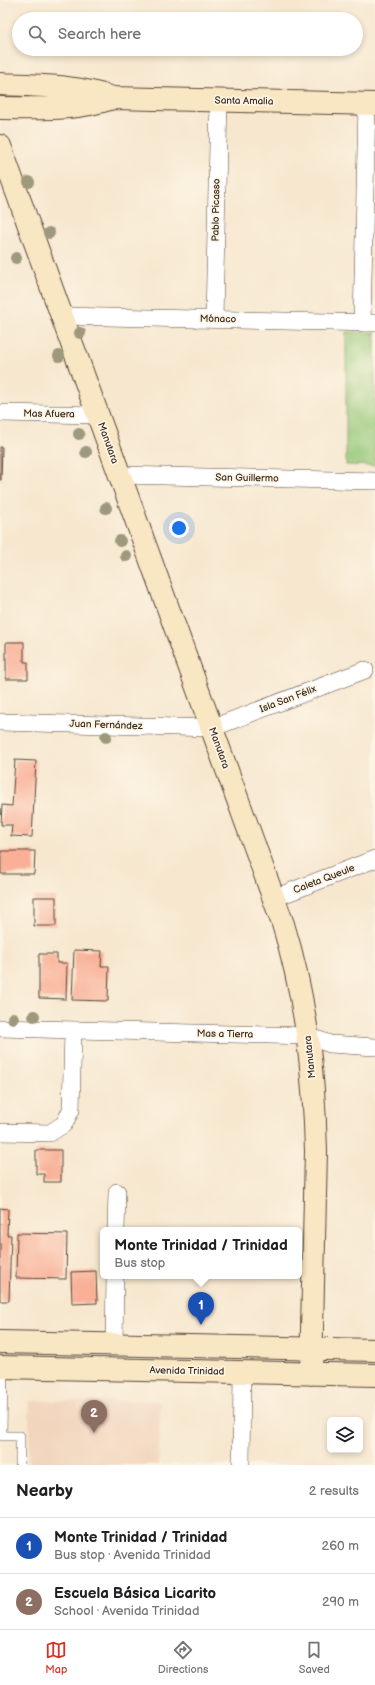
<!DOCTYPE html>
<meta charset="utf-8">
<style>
body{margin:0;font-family:"Balsamiq Sans",sans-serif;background:#f6f6f6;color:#202124}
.controls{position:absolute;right:12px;bottom:12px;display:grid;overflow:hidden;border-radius:6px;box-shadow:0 2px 6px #0003}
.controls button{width:36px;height:36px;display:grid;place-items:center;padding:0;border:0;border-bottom:1px solid #e0e0e0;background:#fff;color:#202124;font:20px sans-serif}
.you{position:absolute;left:179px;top:528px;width:14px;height:14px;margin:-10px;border:3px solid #fff;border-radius:50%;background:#1a73e8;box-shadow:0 0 0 6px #1a73e833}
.badge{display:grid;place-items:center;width:26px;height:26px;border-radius:50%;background:#d93025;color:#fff;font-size:13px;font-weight:700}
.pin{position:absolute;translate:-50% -33px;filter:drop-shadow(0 1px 2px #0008)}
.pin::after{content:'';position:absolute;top:21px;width:14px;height:12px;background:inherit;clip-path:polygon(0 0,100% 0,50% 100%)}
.popup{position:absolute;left:100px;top:1227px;width:202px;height:52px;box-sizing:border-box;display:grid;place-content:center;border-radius:6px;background:#fff;filter:drop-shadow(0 1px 3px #0005);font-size:13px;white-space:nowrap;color:#757577}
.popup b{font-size:15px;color:#202124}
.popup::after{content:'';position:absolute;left:50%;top:100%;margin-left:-8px;border:8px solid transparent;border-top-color:#fff}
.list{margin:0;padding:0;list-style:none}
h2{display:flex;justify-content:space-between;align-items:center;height:52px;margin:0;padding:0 16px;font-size:17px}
h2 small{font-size:13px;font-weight:400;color:#757577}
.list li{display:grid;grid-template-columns:26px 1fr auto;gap:12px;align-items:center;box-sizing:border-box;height:56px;padding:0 16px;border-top:1px solid #e0e0e0}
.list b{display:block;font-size:15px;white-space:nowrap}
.list p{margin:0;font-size:13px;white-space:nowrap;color:#757577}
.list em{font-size:13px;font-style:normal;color:#757577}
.icon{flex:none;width:22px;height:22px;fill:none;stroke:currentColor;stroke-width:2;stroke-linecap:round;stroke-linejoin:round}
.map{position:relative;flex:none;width:375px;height:1465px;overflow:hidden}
.search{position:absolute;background:#fff;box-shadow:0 2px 6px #0003;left:12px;right:12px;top:12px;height:44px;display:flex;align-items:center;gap:10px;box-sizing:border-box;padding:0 14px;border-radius:22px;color:#757577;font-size:15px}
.sheet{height:164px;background:#fff}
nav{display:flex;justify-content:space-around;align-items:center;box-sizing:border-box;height:56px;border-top:1px solid #e0e0e0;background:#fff;font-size:11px;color:#757577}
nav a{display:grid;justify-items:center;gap:2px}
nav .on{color:#d93025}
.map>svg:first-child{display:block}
.built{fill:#f2d5bd}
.green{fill:#95c878;stroke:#68794b}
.building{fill:#f9b097}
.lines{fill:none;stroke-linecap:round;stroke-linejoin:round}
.lane-casing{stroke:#574639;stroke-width:10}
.street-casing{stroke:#574639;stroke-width:18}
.secondary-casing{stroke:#574639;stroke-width:24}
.lane{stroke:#fff;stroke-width:9}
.street{stroke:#fff;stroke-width:17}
.secondary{stroke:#f9e7c3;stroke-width:22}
.tree{fill:#9e997c}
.labels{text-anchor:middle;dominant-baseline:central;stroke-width:3.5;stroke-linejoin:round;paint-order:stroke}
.street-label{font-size:10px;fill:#3b2a1e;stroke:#fcf5e5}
</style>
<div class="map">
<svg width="375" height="1465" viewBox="0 0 375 1465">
<rect width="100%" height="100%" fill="#fcf5e5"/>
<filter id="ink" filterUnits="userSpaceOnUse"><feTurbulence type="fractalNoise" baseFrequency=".025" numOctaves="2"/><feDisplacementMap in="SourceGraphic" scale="8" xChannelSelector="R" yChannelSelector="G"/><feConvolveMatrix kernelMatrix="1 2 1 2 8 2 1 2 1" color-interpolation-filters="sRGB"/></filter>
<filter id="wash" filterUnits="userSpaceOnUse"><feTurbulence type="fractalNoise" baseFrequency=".012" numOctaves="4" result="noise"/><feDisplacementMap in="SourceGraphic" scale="16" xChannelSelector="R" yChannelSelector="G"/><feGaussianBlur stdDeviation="0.9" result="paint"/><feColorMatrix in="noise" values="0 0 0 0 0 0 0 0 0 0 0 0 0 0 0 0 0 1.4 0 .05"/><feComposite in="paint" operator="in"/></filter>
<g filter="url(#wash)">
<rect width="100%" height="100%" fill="#f7e7cf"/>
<!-- built -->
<path class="built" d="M29 1401H160L159 1465H29Z"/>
<!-- green -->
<path class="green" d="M346 332H375V466L346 465Z"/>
<g id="blocks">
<!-- building -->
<path class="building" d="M0 447H2L1 480H0Z
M6 642H24V662H28V679H6Z
M15 760 36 761 32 837 11 836 12 825H1L2 805 12 806Z
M1 851H35L34 874H1Z
M34 897H56V926H34Z
M74 950 102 951 101 966H109L108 1001 72 1000Z
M39 954H57V963H67L66 999 39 998Z
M36 1150H61V1182H44V1174H36Z
M0 1208 8 1209 7 1235H11L9 1301H0Z
M17 1233 67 1234 66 1279 16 1278Z
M96 1271 97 1303 72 1304 71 1272Z"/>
</g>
</g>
<g filter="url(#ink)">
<use href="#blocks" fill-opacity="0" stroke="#574639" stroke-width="1"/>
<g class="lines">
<defs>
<path id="lane" d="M0 1436H20V1465
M2 1436 3 1367"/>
<path id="street" d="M62 316 375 323
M214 319 219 100
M362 323 367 104
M0 413 98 415
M120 475 375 481
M0 722 212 728 365 670
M274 898 375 859
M0 1028 308 1036 330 1044 375 1047
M0 1132 50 1133 64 1124 71 1110 73 1030
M116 1230 117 1192
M114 1345 115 1276
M241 1465 242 1372"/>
<path id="secondary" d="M0 84C39 86 75 85 113 98L375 104
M0 108C42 108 72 111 113 98
M0 146 283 924C306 998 314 1073 316 1151L311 1374
M0 1342 375 1350
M0 1367 375 1375"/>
</defs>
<!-- lane casing -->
<use href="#lane" class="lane-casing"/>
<!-- street casing -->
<use href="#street" class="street-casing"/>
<!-- secondary casing -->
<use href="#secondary" class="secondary-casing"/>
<!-- lane -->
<use href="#lane" class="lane"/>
<!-- street -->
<use href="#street" class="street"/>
<!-- secondary -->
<use href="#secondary" class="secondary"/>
</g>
<!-- trees -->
<g class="tree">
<circle cx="29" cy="182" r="6"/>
<circle cx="49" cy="233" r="6"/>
<circle cx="16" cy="258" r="6"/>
<circle cx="80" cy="333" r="6"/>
<circle cx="59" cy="356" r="6"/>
<circle cx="79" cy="434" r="6"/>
<circle cx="86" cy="452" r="6"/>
<circle cx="106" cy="508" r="6"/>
<circle cx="120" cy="541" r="6"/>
<circle cx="126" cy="556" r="6"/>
<circle cx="106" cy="737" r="6"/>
<circle cx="34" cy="1016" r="6"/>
<circle cx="13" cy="1018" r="6"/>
</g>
</g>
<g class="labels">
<!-- street labels -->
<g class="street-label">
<text transform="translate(244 101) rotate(1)">Santa Amalia</text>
<text transform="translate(216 210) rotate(-89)">Pablo Picasso</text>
<text transform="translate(218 319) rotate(1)">Mónaco</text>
<text transform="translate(49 414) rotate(1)">Mas Afuera</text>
<text transform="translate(108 443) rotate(70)">Manutara</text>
<text transform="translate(247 478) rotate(1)">San Guillermo</text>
<text transform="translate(288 699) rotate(-21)">Isla San Félix</text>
<text transform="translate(106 725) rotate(2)">Juan Fernández</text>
<text transform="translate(219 748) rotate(70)">Manutara</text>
<text transform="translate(324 879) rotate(-21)">Caleta Queule</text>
<text transform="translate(225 1034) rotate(1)">Mas a Tierra</text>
<text transform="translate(310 1057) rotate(-96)">Manutara</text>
<text transform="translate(187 1371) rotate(1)">Avenida Trinidad</text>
</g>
</g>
</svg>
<div class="controls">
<button><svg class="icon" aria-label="layers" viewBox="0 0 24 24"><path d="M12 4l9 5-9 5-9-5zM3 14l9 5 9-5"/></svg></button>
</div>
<div class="you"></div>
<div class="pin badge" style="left:201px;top:1325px;background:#1a4fb4">1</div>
<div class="popup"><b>Monte Trinidad / Trinidad</b>Bus stop</div>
<div class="pin badge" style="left:94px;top:1433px;background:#8d6e63">2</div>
<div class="search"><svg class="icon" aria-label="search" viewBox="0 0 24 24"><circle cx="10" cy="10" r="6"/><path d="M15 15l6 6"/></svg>Search here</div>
</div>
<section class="sheet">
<h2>Nearby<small>2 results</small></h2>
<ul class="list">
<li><span class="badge" style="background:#1a4fb4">1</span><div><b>Monte Trinidad / Trinidad</b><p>Bus stop · Avenida Trinidad</p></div><em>260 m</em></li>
<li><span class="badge" style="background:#8d6e63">2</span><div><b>Escuela Básica Licarito</b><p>School · Avenida Trinidad</p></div><em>290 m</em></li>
</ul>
</section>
<nav>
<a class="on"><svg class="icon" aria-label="map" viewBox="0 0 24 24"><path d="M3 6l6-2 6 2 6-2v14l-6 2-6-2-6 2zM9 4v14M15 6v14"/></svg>Map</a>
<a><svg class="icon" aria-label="directions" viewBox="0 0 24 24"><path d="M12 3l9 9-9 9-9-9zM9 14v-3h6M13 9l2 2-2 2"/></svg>Directions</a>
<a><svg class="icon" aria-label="saved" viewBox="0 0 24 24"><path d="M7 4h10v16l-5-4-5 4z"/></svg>Saved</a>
</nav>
